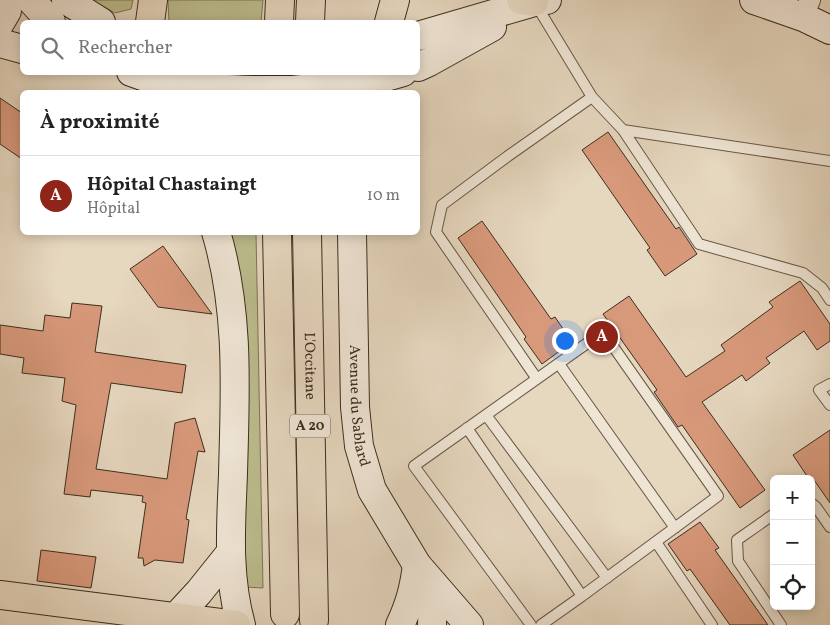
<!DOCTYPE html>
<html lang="fr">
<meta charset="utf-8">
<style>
body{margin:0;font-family:Vollkorn,serif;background:#f2f2f2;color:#222}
.controls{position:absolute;right:15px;bottom:15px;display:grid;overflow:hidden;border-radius:8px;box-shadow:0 2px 12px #0003}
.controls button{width:45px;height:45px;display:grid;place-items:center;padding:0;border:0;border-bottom:1px solid #e0e0e0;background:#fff;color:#222;font:25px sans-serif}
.you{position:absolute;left:564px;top:340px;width:18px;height:18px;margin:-12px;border:4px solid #fff;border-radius:50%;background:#1a73e8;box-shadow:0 0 0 8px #1a73e833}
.badge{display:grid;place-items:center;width:32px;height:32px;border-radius:50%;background:#8f2418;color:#fff;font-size:16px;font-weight:700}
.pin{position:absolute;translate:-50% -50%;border:2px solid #fff;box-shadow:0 1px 5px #0006}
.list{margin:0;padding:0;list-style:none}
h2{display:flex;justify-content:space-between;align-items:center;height:65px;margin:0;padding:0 20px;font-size:21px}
h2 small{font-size:16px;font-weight:400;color:#767676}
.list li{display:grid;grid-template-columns:32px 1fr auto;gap:15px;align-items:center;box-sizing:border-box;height:80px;padding:0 20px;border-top:1px solid #e0e0e0}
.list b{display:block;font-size:19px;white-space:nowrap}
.list p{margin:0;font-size:16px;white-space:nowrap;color:#767676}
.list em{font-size:16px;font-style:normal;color:#767676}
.icon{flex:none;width:28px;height:28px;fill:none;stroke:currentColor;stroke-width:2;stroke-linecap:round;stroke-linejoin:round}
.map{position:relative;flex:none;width:830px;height:625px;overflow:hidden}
.search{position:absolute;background:#fff;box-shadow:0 2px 12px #0003;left:20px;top:20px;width:400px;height:55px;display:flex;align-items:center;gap:12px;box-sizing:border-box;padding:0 18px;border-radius:8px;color:#767676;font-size:19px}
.panel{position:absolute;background:#fff;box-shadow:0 2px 12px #0003;left:20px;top:90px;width:400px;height:145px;border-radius:8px}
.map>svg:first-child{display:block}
.green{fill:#bcbc8d;stroke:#7c7556}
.building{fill:#d8997b;stroke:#3d2e1e}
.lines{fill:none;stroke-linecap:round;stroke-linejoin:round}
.lane-casing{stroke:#675846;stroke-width:12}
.street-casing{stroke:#675846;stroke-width:22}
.secondary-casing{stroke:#3d2e1e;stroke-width:30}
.primary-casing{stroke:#3d2e1e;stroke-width:30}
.highway-casing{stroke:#3d2e1e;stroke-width:30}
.lane{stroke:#efe5d5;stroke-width:10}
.street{stroke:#efe5d5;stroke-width:20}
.secondary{stroke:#efe5d5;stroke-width:28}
.primary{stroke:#e6d7bf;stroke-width:28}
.highway{stroke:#e6d7bf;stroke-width:28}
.secondary-bridge-casing{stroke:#3d2e1e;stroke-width:30;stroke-linecap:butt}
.secondary-bridge{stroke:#efe5d5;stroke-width:28}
.labels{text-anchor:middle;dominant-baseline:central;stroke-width:5;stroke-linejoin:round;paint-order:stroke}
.shield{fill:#efe5d5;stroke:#726555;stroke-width:1}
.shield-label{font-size:14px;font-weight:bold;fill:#3d2e1e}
.street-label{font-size:15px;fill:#3d2e1e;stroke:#efe5d5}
</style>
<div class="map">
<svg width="830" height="625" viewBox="0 0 830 625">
<rect width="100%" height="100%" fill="#e6d7bf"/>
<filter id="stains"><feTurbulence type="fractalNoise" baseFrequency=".004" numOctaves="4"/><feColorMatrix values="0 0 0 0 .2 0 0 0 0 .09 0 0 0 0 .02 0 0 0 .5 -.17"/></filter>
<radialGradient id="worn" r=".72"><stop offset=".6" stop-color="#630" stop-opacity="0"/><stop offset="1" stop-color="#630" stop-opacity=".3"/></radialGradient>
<!-- green -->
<path class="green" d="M91 0H133L131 9 115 13Z
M168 0H263L261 22H169Z
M228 233H256L263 588 244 587Z"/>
<!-- building -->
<path class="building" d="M0 98 22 113V159L0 144Z
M608 132 676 229 679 227 697 254 665 276 647 250 650 248 582 150Z
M482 221 551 319 555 317 572 342 542 364 524 339 526 337 458 238Z
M163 246 212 314 158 307 130 269Z
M800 281 830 324V341L817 350 804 331 766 358 770 363 746 381 742 375 702 402 765 490 740 508 682 425 678 427 654 392 657 390 603 314 629 296 686 377 725 351 721 345 773 307 769 302Z
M72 303 102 306 95 352 186 365 182 393 111 383 96 469 167 479 175 423 195 418 205 452 198 451 186 519 189 520 183 563 155 560 144 566 143 558H138L146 503 142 502 143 496 91 490 90 497 64 494 76 405 62 401 65 378 22 373 24 358 0 354V325L43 331 45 315 70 318Z
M830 430V503L814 480 811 481V479H809L793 455Z
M700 522 719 548 715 550 768 625H730L690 569 687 571 668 544Z
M41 550 96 557 91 588 37 581Z"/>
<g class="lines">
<defs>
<path id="lane" d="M535 3 592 97 623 130 699 244 803 273 822 288 830 300
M623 130 830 161
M559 364 675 528
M537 379 436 232 442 205 508 156 592 97
M830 384 819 390 830 405
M486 415 607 578
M467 428 582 596 718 496 603 332 414 466 531 625
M811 503 816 507 830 527
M774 514 737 540 738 561 781 625
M656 542 712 625
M541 625 582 596"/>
<path id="street" d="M803 17 810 0"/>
<g id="secondary">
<path d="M31 0 51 22"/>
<path d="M66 0 101 22"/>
<path d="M754 0 803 17 830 30"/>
<path d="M0 23 7 11 6 0"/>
<path d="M418 36 534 2 547 0"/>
<path d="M0 43 22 49"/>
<path d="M418 67 429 62 492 27"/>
<path d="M131 72C169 87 212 89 253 90"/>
<path d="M331 86 372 81 403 72"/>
<path d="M216 232C240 313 235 392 233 474 231 525 227 575 241 625"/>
<path id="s1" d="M352 232 355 407 359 446 372 490 417 565 469 625"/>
<path d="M175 618 199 592 231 552"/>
<path d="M400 625C410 604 414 588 417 565"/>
<path d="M432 625 433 584"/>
</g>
<path id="primary" d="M0 595 236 625"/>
<g id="highway">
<path d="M521 0 534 2"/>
<path d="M150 22 153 0"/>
<path d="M279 22 280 0"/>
<path d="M310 22 311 0"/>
<path d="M389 22 395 0"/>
<path d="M277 232 285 614"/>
<path id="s2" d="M307 232 314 620"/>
</g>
</defs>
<!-- lane casing -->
<use href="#lane" class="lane-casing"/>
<!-- street casing -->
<use href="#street" class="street-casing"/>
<!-- secondary casing -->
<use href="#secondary" class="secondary-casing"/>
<!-- primary casing -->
<use href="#primary" class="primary-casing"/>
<!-- highway casing -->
<use href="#highway" class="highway-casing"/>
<!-- lane -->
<use href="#lane" class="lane"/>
<!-- street -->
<use href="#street" class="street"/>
<!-- secondary -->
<use href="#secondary" class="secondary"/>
<!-- primary -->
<use href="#primary" class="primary"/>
<!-- highway -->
<use href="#highway" class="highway"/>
<defs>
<path id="secondary-bridge" d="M253 90H293L331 86"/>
</defs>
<!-- secondary-bridge casing -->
<use href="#secondary-bridge" class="secondary-bridge-casing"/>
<!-- secondary-bridge -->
<use href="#secondary-bridge" class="secondary-bridge"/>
</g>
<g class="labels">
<!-- shield labels -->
<rect class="shield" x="290" y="414.5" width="40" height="23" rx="4"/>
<g class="shield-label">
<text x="310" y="426">A 20</text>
</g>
<!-- street labels -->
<g class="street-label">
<text stroke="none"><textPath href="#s2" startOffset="134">L'Occitane</textPath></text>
<text stroke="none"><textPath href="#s1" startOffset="174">Avenue du Sablard</textPath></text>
</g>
</g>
<rect width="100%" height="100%" filter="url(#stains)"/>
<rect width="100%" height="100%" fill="url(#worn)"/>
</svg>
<div class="controls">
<button>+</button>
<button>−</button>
<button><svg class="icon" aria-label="locate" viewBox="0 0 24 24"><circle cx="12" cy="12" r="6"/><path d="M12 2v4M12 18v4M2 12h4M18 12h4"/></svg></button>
</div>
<div class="you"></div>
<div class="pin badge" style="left:602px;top:337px">A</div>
<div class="search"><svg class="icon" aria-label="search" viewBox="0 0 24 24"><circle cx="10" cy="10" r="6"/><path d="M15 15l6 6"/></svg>Rechercher</div>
<section class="panel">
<h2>À proximité<small></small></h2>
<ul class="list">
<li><span class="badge">A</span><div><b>Hôpital Chastaingt</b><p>Hôpital</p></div><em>10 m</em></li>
</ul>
</section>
</div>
